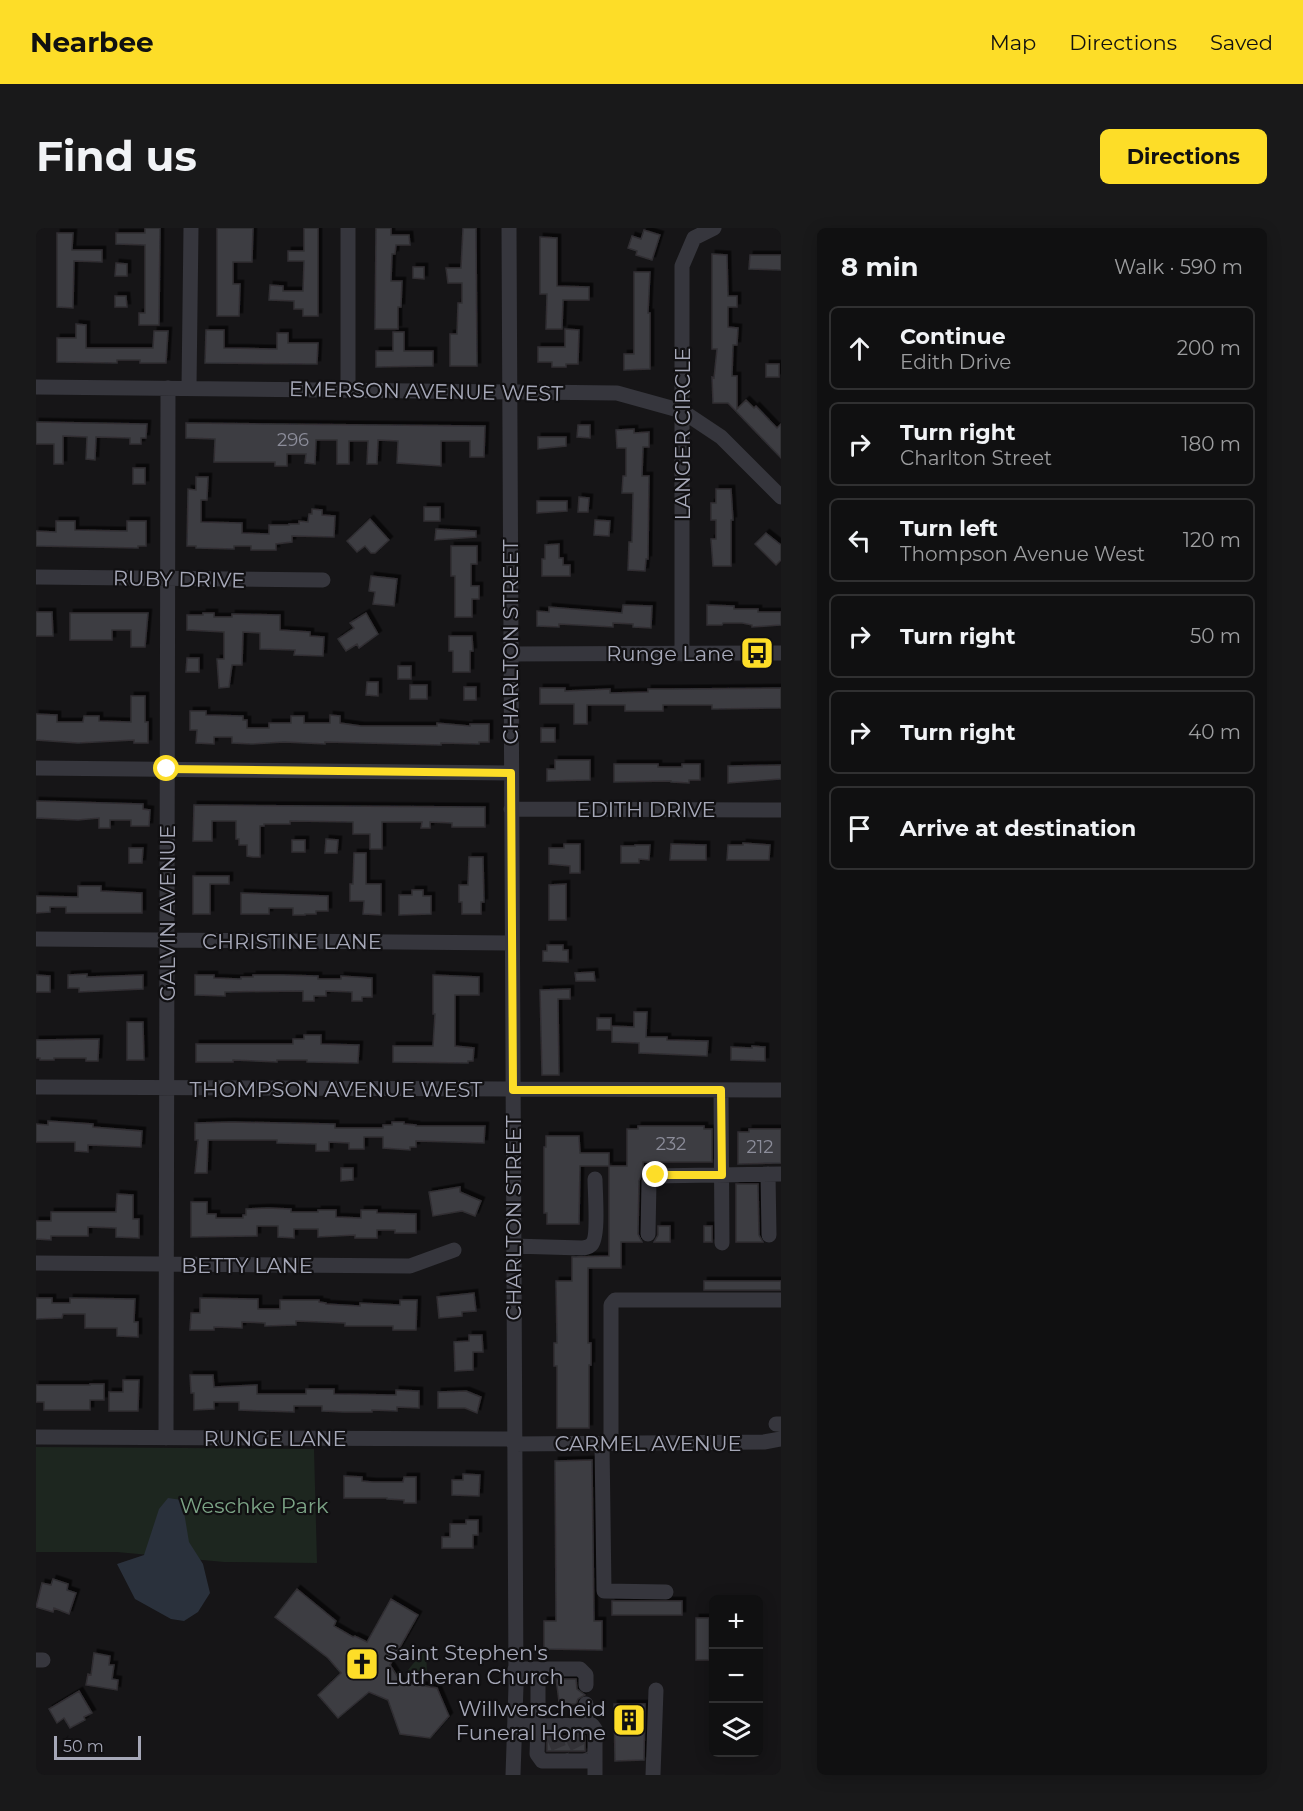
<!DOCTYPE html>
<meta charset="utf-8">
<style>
body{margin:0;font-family:Montserrat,sans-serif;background:#19191a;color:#f1f3f6}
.controls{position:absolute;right:18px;bottom:18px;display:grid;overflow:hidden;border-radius:9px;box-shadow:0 3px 15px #0003}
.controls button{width:54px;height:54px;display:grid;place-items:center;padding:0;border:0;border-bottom:2px solid #303031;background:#101011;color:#f1f3f6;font:30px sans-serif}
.scale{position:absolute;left:18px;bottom:15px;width:87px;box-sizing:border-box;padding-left:6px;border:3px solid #a6a8b8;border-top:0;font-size:16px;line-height:21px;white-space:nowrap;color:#a6a8b8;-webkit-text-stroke:4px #111012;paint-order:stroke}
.stop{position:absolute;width:18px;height:18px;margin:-14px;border:4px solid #fddd28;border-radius:50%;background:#fff}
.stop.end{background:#fddd28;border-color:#fff;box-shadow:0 2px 6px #0008}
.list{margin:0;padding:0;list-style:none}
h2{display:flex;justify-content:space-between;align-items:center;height:78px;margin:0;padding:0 24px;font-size:26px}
h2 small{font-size:20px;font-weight:400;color:#9c9d9f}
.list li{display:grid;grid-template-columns:39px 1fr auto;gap:18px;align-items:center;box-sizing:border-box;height:84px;margin:0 12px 12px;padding:0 12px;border:2px solid #303031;border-radius:9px}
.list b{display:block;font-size:22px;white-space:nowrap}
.list p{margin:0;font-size:20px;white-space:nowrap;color:#9c9d9f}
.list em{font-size:20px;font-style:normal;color:#9c9d9f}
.icon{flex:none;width:33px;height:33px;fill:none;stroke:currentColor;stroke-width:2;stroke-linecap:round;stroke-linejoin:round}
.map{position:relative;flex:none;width:745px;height:1547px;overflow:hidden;border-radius:9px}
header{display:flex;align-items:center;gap:36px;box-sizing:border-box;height:84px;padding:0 30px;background:#fddd28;color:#111}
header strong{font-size:28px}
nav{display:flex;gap:33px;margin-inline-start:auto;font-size:21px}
.intro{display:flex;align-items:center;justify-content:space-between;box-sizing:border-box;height:144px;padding:0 36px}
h1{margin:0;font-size:42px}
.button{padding:15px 27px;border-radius:9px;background:#fddd28;color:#111;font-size:21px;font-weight:700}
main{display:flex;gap:36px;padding:0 36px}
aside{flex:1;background:#101011;border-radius:9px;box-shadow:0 3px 15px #0003}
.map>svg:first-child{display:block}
.green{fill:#1d261f}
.water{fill:#2a313c}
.building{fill:#3d3c42;stroke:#302f33;stroke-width:1.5;filter:url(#shadow)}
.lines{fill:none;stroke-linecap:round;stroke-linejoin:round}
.minor-tunnel{stroke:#333237;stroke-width:15;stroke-dasharray:15 8;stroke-linecap:butt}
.minor{stroke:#36363d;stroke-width:15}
.route{stroke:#fddd28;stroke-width:8}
.labels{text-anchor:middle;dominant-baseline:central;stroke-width:4.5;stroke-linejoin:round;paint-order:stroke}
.number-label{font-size:18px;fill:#8c8d9a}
.street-label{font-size:21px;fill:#a6a8b8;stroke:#111012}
.poi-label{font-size:21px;fill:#a6a8b8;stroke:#111012;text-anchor:end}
.park-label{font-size:21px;fill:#7ca486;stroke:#111012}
</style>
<header>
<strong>Nearbee</strong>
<nav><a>Map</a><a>Directions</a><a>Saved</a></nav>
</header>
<div class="intro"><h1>Find us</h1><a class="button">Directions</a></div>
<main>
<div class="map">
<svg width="745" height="1547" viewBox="0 0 745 1547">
<defs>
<filter id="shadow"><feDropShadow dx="3.5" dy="-3.5" stdDeviation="0" flood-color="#0009"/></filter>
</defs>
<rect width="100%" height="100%" fill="#161517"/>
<!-- green -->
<path class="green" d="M0 1219 278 1221 281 1335 188 1334 81 1324H0Z
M390 1420 391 1446 372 1442Z"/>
<!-- water -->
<path class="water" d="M132 1270 146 1272 153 1314 167 1336 174 1365 162 1384 148 1393 135 1391 99 1371 81 1336 108 1327 123 1281Z"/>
<!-- building -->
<path class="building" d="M109 0H124L123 97H103V85H109V17L80 16V5H109Z
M181 0H217L216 34H197V56H204L203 88H181Z
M268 0H282V88H267V81H258V73L233 72 234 57 247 58V63H267L268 33H252V23H268Z
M340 0H355V7H373L374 17H360L359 26H356L355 53H366L365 79H362V101H339Z
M427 0H440L441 138H414V106H421L422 75H426V55H412L410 40H425Z
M608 2 624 7 616 32 600 27 601 23 592 20 596 8 605 11Z
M21 5H37L36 22H66V34L38 33 37 80 21 79Z
M504 9 521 10V58L553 59V72H527L526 101H510L511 66H504Z
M676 26 691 27 692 68H701V79H692V99L702 100 701 117H697L696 148H701V181L710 172 718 180 720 178 741 200 745 196V230L692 175H677L676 149 678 150 681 121H676Z
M714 27H745V42L713 41Z
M80 35 91 36V48H79Z
M377 39H388V51L377 50Z
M598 44H614L612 85H614V141L588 142V126H598Z
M79 68H90L91 79H79Z
M40 96 50 97V120H117L118 103H132L130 135H104V132H81V135L21 134V110H40Z
M529 101 543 102 542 136H530V139H516V134H502V119H529Z
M170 102H188V120L241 121V105H252V115H282L281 136 169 135Z
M357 104H368V123H397V138L340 139V123H357Z
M730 136H743V149H730Z
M0 194 111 196 110 210H105V216H94V210L60 209 59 232 50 231 51 209 27 208V236H18V216H0Z
M150 195 449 198 448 229H434V213H405V238L361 235 362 213 342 212 341 236H331L332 213H313V236H301V212H280L279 236 269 235 270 226H251V238H239V234H178L179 211 150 210Z
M542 197H554V210L541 209Z
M598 201V205L613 204V219H607L606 248H613L612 331H610L609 343 592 342 593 314H596L597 265H586L587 248H590V220H581L580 202Z
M502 209H530V218L502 221Z
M97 240H109V256H97Z
M160 249H172L171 272H165V294L206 295V305L233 306V297H253V296H263V293L272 294 273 286H276V281L286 282V287L299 288 298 309 256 308V314L240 316V322H215V318H198V321L160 320V318H151L152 261 160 262Z
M680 261H695L697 292H695V338H677L675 311H680V292H675V275H680Z
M543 269 553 270 552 284H542Z
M501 273H531V283L501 285Z
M388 279H404V293H388Z
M334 291 353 312 339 325H335L329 318 321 324 311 313Z
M559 292 574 293 573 308 558 307Z
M20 293H39V302L91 303V293H110V318H102V320L0 318V303L20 304Z
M400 301 440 303V309L399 312Z
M730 305 745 317V332L740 337 719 316Z
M523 316V330H527V337H534V348H506V331H509V317Z
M415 318H441V336H435V358H443V371H436V389H419V348H415Z
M335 348 361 351 358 378 337 376 339 364 333 363Z
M587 377 616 378 615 400 597 399V396L577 395V399L523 396V399L501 398V383L513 384V379L586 385Z
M671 377 698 378V381H722V384H745V397L716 399V397L706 395H687L686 397H671Z
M0 384H16L17 408H0Z
M34 385H112L109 419H95V402H76V412H34Z
M167 385H178V389H196V386L244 387V402L274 404V408L288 409 287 428 258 427 259 422 224 421V405L207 404 206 437H196L193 459 183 460 181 431H188V404L151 402V387H167Z
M330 385 342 406 323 420 321 416 310 423 302 411 318 400 314 395Z
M413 408H436L437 423H434V444H417V423H413Z
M151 430H163V444H150Z
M362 438H375V451H362Z
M331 454H342V468L330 467Z
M374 457H391V471H374Z
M428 459H440V472H428Z
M504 460H529V463L574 461V465L612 464V461H635L745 460V480L676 481V477H627V483H589V477H551V496H538V476H504Z
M95 468H109V494H112V515H98V512L42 515 0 512V486L21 487V494H47L48 488H63V493L95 494Z
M154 483H170V487L207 488V492H211V500H233V495H255V488H268V495H294V487L304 488V495L325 498H401V495L434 498V496H453V514H443V516L405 515V517L289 514V516L248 514 216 516 196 515V509H178V516L160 515 161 502H154Z
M505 500H519V514H505Z
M519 532H554V552L511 553V541H519Z
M578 536H622V539H646V536H664V552H653V555L635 554V553L578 554Z
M745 537V551L692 555V538Z
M0 573 107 576V581L114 582 113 598H95V592H74V600H63V590L42 592 0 590Z
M158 577 449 579V599H416V595L394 594V600H385L386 594H346V621H334V606H317V594L254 593V596H228V598H224V629H217L211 628V617H203V611H200V593H176V613H157Z
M290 611 302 612 301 625H289Z
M256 612H269V624H256Z
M707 615 734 617 733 632H691L692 617H707Z
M528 616H544V645H534V638L513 636V620H528Z
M635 616 670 617V632H634Z
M599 617H614L613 632 603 631V635H585V618H599Z
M93 620H107L106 635H93Z
M318 625H330V656H345V687L327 686 328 673H314V656H317Z
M433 629H447L448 674H445V686H426V674H423V657H432Z
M157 648H193V656H174V686H157Z
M530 656V692H513V657Z
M42 658H65V663L106 665V685H30V679H14V684L0 685V668L42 669Z
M376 662H387V668H395V686L363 687V667H376Z
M205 665 292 668V683H280V686H269V687H257V680H233V686H205Z
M511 717H527V722H532V734L507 733V723H511Z
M558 744 559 753H540L539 745Z
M51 746V749L107 747V761L43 764V760H32V747Z
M0 747 14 748V764H0Z
M159 747H178V750L205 751V749H217V747H245L282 748V751H305V748L336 750V769H326V773H316V764L290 763V768H278V773H267V763L189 764V768L159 767Z
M397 747 443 749V767H419V818L438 820 437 833H432V835L357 834V818H397L399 786H397Z
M534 761V771H522L523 847H506L504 762Z
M598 784H611L610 809H631V812L672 813 671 828 603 825V815L576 814V798L598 799Z
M561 790H575V802H561Z
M91 794H107L108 832H91Z
M268 807H285V816L323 817 322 835 271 834V832H241V834L197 832V834H160V816H257V811H268Z
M63 811 62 833H50V830H18V832H4V830H0V812Z
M716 818 729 819V833L695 832V819L716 820Z
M12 893 57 896V899L106 903 105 919 52 917V924L39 923V914H0V896L12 897Z
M195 894 299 896V900H347V897H356V894H368V896L380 897V898H449L448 915 380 913V919H374V922L347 920V909H328V921H313V915L293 914V923H280V916L241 915V912H172L171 945H159L162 912H159V895Z
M602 898H668V901H676V934H607V944L603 953 602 1006 606 1014H585V1040H552V1115H555V1137H553V1200H521V1138H518V1115H521L520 1053H536V1029L573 1028V938H591V901H602Z
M713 901H745V935L702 936V904H713Z
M510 908H543L544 925H573V938H544L543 996H511V985H508V919H510Z
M305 940H317V952L305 953Z
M700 956H722L723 1007 727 1014H700Z
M424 959V964L445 973 439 988 426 983 397 988 393 964Z
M81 966 97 967V991H103V1010L80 1009V1000L52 999V1008H15V1012L0 1011V993H15V984H80Z
M155 974H171V986H180V990H207V987H210V981L232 980 255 981V984H282V982H300V989L325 990V982H341V985L380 986V1005H359V1002H341V1010H319V1007L282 1009V1001H258V1010L242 1009V998H221V1008L155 1009Z
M622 998H634V1014H618L622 1007Z
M668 998H676V1014H668Z
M668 1053H745V1062H668Z
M438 1065 440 1083 426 1084V1088L403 1090 401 1069Z
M0 1070H16V1075H34V1070L99 1071 98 1094H102V1109L81 1108V1100H49V1086H27L26 1090 0 1091Z
M164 1070 222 1071V1081H244V1072H283V1074L290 1075V1076L324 1078V1075L364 1077V1072H381L380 1102H357V1098H309V1095L260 1093V1097L229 1098V1095L206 1094V1100L178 1099V1102H154L155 1085H164Z
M433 1107H446L447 1124H437V1142L419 1143 418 1114 433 1113Z
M154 1147H177L178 1159 221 1157V1166H270V1161H298V1166L360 1167V1162L383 1163V1180L361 1179V1183L336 1182V1184H308L286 1183V1178H258V1184L229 1183 203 1182V1174H178V1181L158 1182V1165H155Z
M87 1152H103L102 1183H73V1164H87Z
M54 1156H68V1172H54V1182H8V1174H0V1157H54Z
M430 1163 445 1169 441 1185 429 1180H402V1164Z
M556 1232 558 1393H566V1422L508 1421V1393H520L519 1233Z
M427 1246 444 1247 443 1268 416 1267V1252H427Z
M308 1248 326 1249V1253L337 1254H367L368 1249H380V1275H368V1272L351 1271V1270H308Z
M430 1292H442V1307H437V1320H406V1309H414V1296H430Z
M17 1351 32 1356 31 1362 40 1365 33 1386 18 1380 17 1384 0 1379 6 1355 15 1357Z
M261 1361 300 1393 298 1398 317 1409 319 1408 331 1414 355 1371 382 1387 354 1437 365 1454 401 1460 413 1488 394 1510 364 1506 352 1472 333 1464 302 1490 282 1467 305 1445 292 1430 239 1389Z
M576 1373H646V1387H576Z
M660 1390H673V1432H660Z
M58 1425 74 1428 73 1437H78L76 1451 82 1452 81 1462 50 1457 52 1446 55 1447Z
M520 1451H540L541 1461 549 1467 542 1471 540 1476H526V1473H523Z
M43 1463 56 1485 48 1489 49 1492 34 1500 28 1490 21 1495 13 1481Z
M578 1476H609L608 1532 579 1533Z
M511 1508H549V1523H511Z"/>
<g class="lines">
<!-- minor-tunnel -->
<path class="minor-tunnel" d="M517 1506 526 1528
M535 1506 546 1528"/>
<!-- minor -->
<path class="minor" d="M473 0 480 1458 477 1547
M0 159 581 165 646 183 685 209 745 269
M153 159 155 0
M312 162V0
M0 349 287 352
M474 426 745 425
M646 426V38L658 10 678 0
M0 540 475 545
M475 581 745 582
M0 711 476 715
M0 859 745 862
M685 862 686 1015
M732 946 733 1007
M612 1006 613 953 616 948 745 946
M477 1018 546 1020C548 1020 553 1019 555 1017 563 1011 559 962 559 951
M0 1035 374 1038 418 1022
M740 1196H745
M0 1209 478 1211
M130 1210 132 160
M566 1215 568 1363 630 1364
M575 1215V1077L579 1072H745
M478 1216 728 1214 745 1211
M0 1432H7
M479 1441H502V1498L556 1497 559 1501V1547
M502 1441H544L550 1447V1457
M479 1497 502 1498 501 1526 506 1533H559
M550 1498V1476
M617 1547 620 1462"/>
</g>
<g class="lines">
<!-- route -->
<path class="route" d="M131 541 475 545 477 862H685L686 947H620"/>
</g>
<!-- icons -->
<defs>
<symbol id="bus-square" viewBox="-11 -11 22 22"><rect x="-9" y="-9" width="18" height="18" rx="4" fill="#fddd28" stroke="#111012"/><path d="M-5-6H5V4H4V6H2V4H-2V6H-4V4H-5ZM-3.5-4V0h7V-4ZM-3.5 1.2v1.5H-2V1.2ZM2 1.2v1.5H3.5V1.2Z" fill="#111"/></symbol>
<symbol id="church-square" viewBox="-11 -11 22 22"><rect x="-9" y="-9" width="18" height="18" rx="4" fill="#fddd28" stroke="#111012"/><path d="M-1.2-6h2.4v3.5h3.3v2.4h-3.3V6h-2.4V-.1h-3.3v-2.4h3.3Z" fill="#111"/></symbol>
<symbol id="building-square" viewBox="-11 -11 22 22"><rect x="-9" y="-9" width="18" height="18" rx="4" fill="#fddd28" stroke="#111012"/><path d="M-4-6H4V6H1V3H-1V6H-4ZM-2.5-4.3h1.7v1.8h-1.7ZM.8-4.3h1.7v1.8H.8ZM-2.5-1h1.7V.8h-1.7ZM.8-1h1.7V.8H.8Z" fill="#111"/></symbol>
</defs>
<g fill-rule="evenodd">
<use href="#bus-square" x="702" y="406" width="38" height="38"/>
<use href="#church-square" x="307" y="1417" width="38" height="38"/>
<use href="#building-square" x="574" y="1473" width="38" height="38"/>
</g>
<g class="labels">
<!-- number labels -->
<g class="number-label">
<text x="257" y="212">296</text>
<text x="635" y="916">232</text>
<text x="724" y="919">212</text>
</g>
<!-- street labels -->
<g class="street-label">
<text transform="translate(390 163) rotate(1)">EMERSON AVENUE WEST</text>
<text transform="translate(646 206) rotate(-90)">LANGER CIRCLE</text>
<text transform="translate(143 351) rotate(1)">RUBY DRIVE</text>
<text transform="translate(474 414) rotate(-90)">CHARLTON STREET</text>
<text x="610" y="581">EDITH DRIVE</text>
<text transform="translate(131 685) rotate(-90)">GALVIN AVENUE</text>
<text x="256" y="713">CHRISTINE LANE</text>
<text x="300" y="861">THOMPSON AVENUE WEST</text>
<text transform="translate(477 990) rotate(-90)">CHARLTON STREET</text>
<text x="211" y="1037">BETTY LANE</text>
<text x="239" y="1210">RUNGE LANE</text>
<text x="612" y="1215">CARMEL AVENUE</text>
</g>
<!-- poi labels -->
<g class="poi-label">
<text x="698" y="425">Runge Lane</text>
<text x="349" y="1424" text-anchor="start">Saint Stephen's<tspan x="349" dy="24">Lutheran Church</tspan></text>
<text x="570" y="1480">Willwerscheid<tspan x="570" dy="24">Funeral Home</tspan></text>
</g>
<!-- park labels -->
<g class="park-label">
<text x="218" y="1277">Weschke Park</text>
</g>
</g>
</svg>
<div class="controls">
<button>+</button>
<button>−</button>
<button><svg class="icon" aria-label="layers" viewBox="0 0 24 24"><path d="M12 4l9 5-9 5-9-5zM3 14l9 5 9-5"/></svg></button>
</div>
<div class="scale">50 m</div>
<div class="stop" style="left:131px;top:541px"></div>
<div class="stop end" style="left:620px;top:947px"></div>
</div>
<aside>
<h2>8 min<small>Walk · 590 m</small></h2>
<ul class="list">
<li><svg class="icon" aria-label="ahead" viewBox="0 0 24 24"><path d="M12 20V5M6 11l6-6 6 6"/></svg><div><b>Continue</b><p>Edith Drive</p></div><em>200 m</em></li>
<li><svg class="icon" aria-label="right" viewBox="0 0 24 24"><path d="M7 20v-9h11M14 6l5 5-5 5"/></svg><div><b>Turn right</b><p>Charlton Street</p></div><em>180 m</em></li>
<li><svg class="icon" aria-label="left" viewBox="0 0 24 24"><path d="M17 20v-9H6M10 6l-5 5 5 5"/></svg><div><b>Turn left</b><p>Thompson Avenue West</p></div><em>120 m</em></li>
<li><svg class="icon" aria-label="right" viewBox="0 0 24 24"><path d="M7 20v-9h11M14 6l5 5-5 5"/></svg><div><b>Turn right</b></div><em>50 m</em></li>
<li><svg class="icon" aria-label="right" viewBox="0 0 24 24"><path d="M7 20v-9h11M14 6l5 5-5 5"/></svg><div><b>Turn right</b></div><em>40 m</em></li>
<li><svg class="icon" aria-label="arrive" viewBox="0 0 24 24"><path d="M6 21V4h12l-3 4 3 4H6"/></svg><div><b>Arrive at destination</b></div></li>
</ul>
</aside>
</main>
